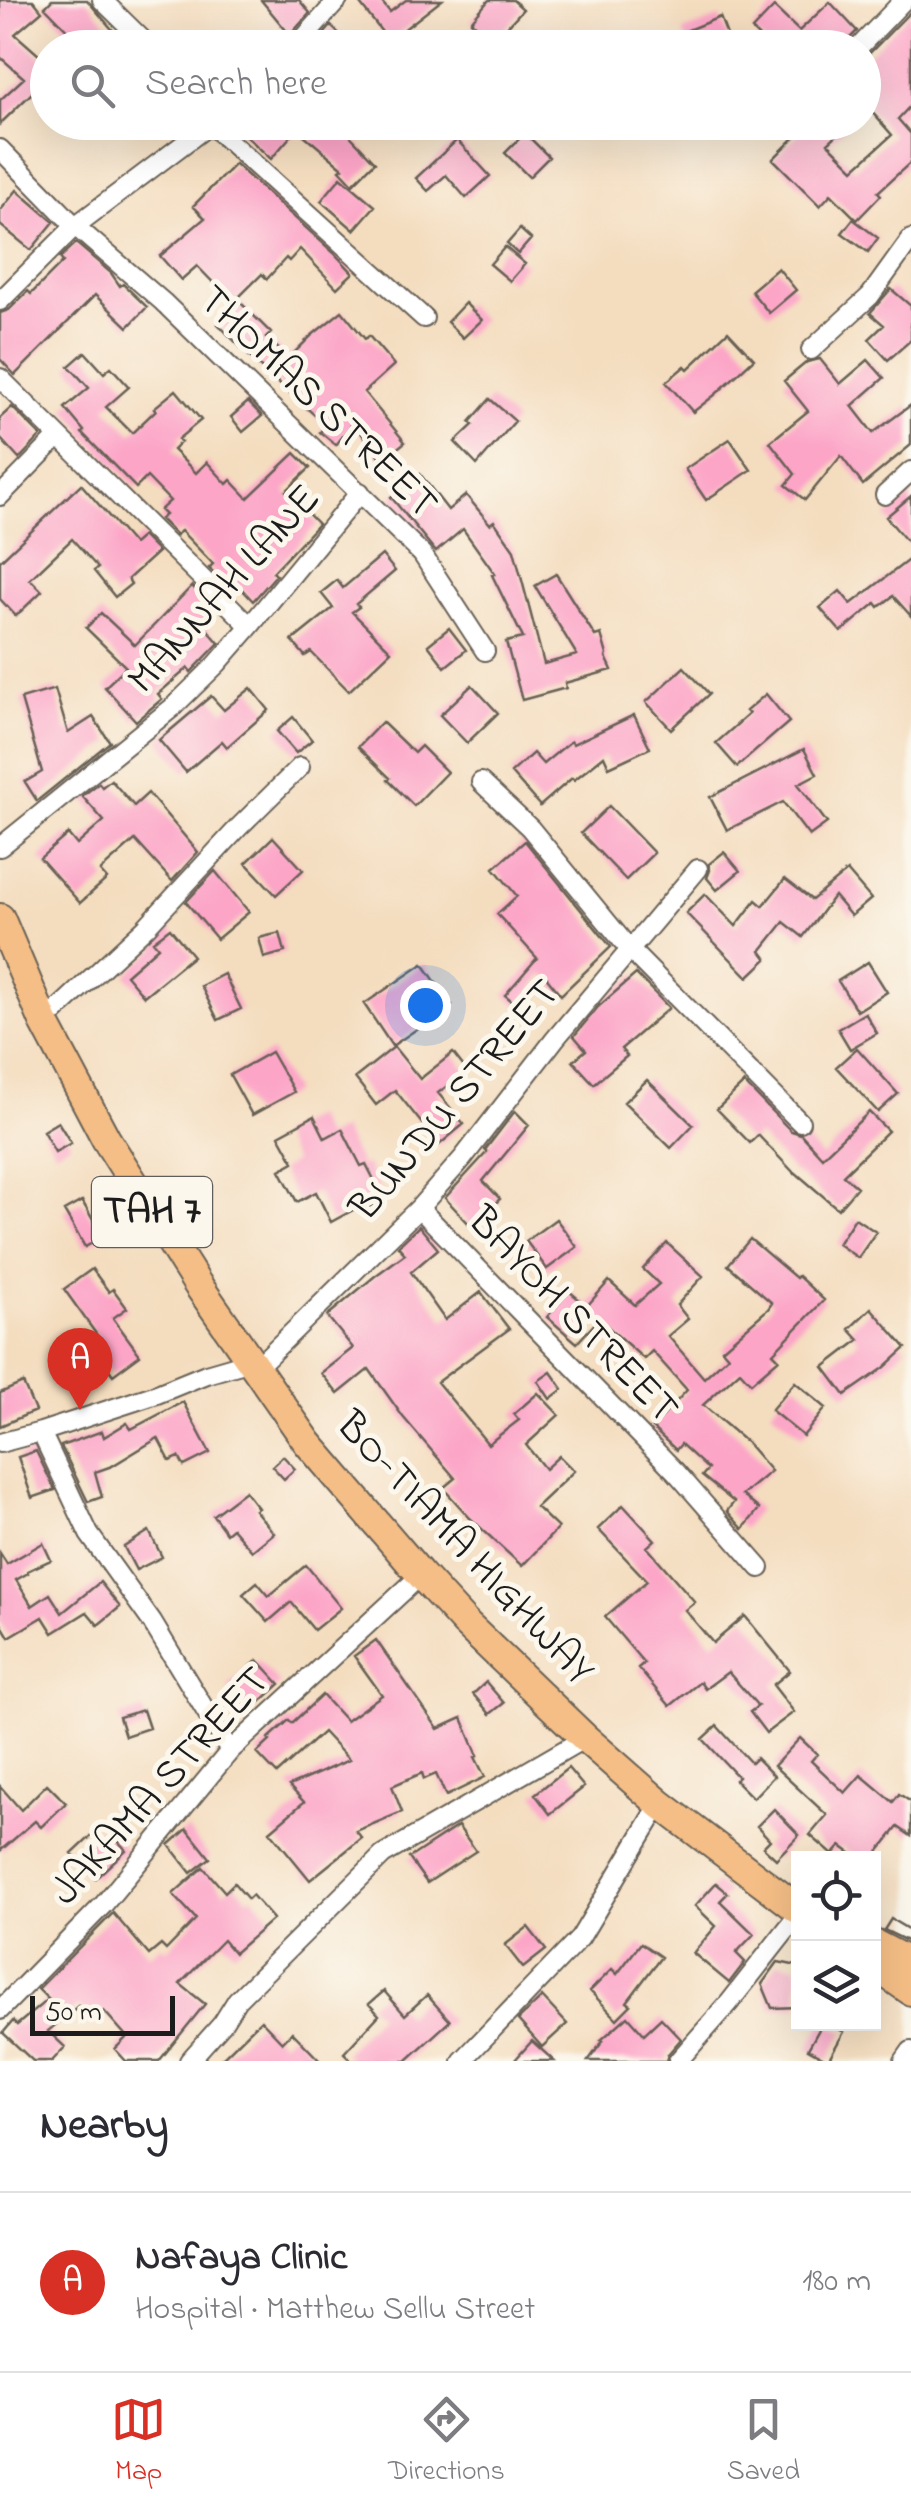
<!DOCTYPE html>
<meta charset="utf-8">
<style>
body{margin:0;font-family:"Indie Flower",sans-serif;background:#f7f7f7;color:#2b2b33}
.controls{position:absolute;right:30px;bottom:30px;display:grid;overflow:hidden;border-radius:0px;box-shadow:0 10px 40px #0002}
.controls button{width:90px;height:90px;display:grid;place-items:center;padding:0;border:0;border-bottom:2px solid #e1e1e2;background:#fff;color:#2b2b33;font:50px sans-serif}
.scale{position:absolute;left:30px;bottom:25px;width:145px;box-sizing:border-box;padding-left:10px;border:5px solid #1c1c1c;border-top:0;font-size:28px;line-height:35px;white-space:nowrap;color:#1c1c1c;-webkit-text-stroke:8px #fbf7ec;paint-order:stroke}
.you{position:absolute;left:425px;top:1005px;width:35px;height:35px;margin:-25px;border:8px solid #fff;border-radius:50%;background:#1a73e8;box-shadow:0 0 0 15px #1a73e833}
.badge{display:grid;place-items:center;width:65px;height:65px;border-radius:50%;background:#d93025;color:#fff;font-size:32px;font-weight:700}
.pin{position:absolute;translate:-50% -82px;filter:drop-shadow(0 2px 5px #0008)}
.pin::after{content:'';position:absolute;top:52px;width:35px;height:30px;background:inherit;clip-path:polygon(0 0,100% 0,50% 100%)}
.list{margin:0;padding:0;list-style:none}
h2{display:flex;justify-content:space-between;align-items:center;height:130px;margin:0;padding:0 40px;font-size:42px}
h2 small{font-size:32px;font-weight:400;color:#7c7c81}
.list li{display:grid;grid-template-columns:65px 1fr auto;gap:30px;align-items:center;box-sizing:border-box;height:180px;padding:0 40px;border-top:2px solid #e1e1e2}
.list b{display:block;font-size:38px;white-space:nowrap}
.list p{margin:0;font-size:32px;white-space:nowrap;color:#7c7c81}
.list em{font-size:32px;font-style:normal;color:#7c7c81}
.icon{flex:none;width:55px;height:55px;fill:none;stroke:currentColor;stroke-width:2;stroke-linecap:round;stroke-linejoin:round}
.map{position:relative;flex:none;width:911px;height:2061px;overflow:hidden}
.search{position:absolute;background:#fff;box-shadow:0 10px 40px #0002;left:30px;right:30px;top:30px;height:110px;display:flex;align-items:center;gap:25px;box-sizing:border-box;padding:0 35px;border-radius:55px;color:#7c7c81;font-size:38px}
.sheet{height:310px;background:#fff}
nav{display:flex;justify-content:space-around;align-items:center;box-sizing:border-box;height:140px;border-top:2px solid #e1e1e2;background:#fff;font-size:28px;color:#7c7c81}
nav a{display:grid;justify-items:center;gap:5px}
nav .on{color:#d93025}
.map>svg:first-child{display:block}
.building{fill:#fca5c7}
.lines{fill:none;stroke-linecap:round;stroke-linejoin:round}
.minor-casing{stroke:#686055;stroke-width:22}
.trunk-casing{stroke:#686055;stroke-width:32}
.minor{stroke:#fff;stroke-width:18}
.trunk{stroke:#f5be86;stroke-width:28}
.labels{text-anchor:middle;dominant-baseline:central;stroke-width:10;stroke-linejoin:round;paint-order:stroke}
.shield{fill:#fbf7ec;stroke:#5f5e5a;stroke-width:2.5}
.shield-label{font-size:40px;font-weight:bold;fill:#1c1c1c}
.street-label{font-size:42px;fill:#1c1c1c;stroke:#fbf7ec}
</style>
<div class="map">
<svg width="911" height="2061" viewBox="0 0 911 2061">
<rect width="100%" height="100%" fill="#fbf7ec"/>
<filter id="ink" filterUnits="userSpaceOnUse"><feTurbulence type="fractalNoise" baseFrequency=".01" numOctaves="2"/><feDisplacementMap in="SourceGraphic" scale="20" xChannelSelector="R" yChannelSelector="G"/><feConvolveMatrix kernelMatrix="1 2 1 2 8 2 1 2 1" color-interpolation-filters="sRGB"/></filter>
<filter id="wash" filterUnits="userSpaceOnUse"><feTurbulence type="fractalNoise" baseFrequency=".0048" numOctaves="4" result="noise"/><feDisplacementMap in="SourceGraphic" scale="40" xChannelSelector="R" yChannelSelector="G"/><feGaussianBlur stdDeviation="2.25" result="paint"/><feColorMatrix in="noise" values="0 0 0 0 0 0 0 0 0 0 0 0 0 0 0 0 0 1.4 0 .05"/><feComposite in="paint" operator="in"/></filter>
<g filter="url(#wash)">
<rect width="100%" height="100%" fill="#f4ddbf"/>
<g id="blocks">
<!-- building -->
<path class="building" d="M0 0H33L42 11 15 34 48 63V103L36 89 0 124V100L24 78 0 57Z
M52 0H87L128 48H85L45 7Z
M261 0H299L310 13 290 35Z
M357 0H380L390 12 406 0H442L389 41Z
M489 0H513L523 9 494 41 471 21Z
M830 2 857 31 848 40 846 48H770L752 30 774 7 799 31Z
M911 11V105L898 119 911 134V162L878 192 881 195 857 220 831 194 820 206 773 159 810 122H851L828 143 854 169 892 135 864 103V59Z
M720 17 730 43 720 48H689L683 32Z
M331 26 354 48H312Z
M231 122H337L375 162 353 184 340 170 343 168 297 129 271 159Z
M525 133 549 157 529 177 505 153Z
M457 140 490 176 466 198 446 175 428 191 416 178Z
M235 164 334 253 353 273 337 288 300 249 289 261 286 258 267 279 262 274 233 303 197 266 181 280 160 256 205 218 193 206Z
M341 177 375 206 354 230 321 201Z
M17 190 54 222 31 250 0 225V211Z
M853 219 878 238 868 252 842 233Z
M520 229 531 239 518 254 507 244Z
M76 243 111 273 120 286 123 284 147 307 128 327 95 295 15 375 0 359V313L9 310 28 291 31 294 63 262 60 258Z
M505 247 525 264 510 281 490 264Z
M778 268 796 290 769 313 751 291Z
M891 289 911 306V340L888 360 869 339 884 325 870 313Z
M240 302 271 333 266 338 289 358 311 336 342 311 365 339 369 336 394 365 364 392 405 442 383 460 353 423 336 445 320 432 326 425 258 365 218 324Z
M465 303 482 320 463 338 447 322Z
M728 331 754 359 716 394 693 412 666 382 685 366 688 369Z
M85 352 104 373 111 367 129 387 106 407 132 433 156 410 154 408 176 390 201 420 178 439 181 442 173 450 196 473 207 462 227 484 231 480 248 498 295 453 310 468 286 491 318 524 273 572 276 575 253 601 238 585 232 591 209 568 213 564 181 531 176 535 160 519 165 515 160 510 170 501 147 477 136 488 82 433 84 431 65 408 89 388 69 366Z
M820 359 840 384 868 360 884 378 852 406 873 433 911 405V445L863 485 841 456 805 500 786 485 795 474 770 442 808 411 784 381 807 362Z
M490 399 515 421 477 465 455 442 473 425 470 422Z
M248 402 262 416 243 432 231 417Z
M12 407 41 436 19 459 0 438V418Z
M730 439 751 470 706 500 685 469Z
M420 474 448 510 466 495 490 524 494 521 514 550 544 664 577 655 535 586 556 574 595 636 601 634 607 655 606 657 612 670 565 683 566 688 522 700 506 642 523 638 492 575 495 574 463 529 436 552 391 497Z
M81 484 133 544 142 536 158 552 128 579 131 584 115 597 94 571 98 568 72 539 30 579 42 591 16 616 0 599V561Z
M911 496V546L886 517Z
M382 555 395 571 356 604 359 607 352 612 391 651 349 691 311 652 305 656 292 641 333 608 321 593 337 580 343 588Z
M911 558V616L893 596 879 607 876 603 841 632 820 608 840 591 851 604Z
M192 586 215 609 202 623 219 643 191 672 188 668 158 694 162 699 136 721 105 687 126 667 86 628 101 613 135 645Z
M449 628 466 650 445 667 428 645Z
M684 667 709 694 671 729 646 702Z
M472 685 498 713 467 743 440 715Z
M251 688 269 710 227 747 222 741 186 772 159 740 211 696 224 710Z
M55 689 68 733 93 717 110 742 37 801 25 782 42 772 21 699Z
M766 694 789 722 737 767 716 743 749 714 746 711Z
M634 715 650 748 609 767 604 756 574 780 572 778 540 806 511 773 533 753 543 764 571 741 573 744Z
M293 717 312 740 296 753 277 731Z
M382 722 414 753 421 746 447 772 414 806 388 780 390 778 358 747Z
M804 749 817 774 798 784 827 823 809 836 783 802 727 830 710 797Z
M111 780 134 806 148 793 198 852 172 881 135 840 100 871 107 879 80 903 40 858 68 834 77 845 104 821 82 796 99 783 102 787Z
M609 806 654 853 626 880 581 833Z
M273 837 303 870 276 895 246 863Z
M525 841 611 947 561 995 544 974 518 1006 505 995 537 958 497 914 517 896 494 868Z
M724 852 740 871 717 890 707 878 710 870 709 864Z
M215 871 249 912 217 939 186 902Z
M847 871 871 899 851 916 834 896 803 937 784 922 761 951 767 959 748 977 686 913 705 894 736 926 756 900 763 906 785 879 812 900Z
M170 928 193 956 144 996 126 975 158 947 153 941Z
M280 933 285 952 264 958 259 938Z
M868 962 887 992 857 1011 838 981Z
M423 964 452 1005 392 1046 364 1004Z
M224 974 241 1009 218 1020 201 986Z
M636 974 669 1008 621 1049 627 1056 594 1084 573 1061 586 1050 574 1036 598 1007Z
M865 1013 877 1033 850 1049 838 1029Z
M394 1047 420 1079 453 1053 467 1071 438 1093 464 1124 439 1145 395 1090 376 1105 355 1078Z
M857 1048 898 1094 878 1112 836 1067Z
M271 1052 294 1092 252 1115 230 1075Z
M647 1080 693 1125 671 1148 624 1102Z
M744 1083 791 1131 801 1134 822 1157 869 1112 888 1131 843 1175 857 1187 838 1209 796 1173 795 1174 758 1135 750 1143 717 1109Z
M515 1111 529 1125 483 1181 500 1199 471 1226 445 1198 487 1152 485 1150Z
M314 1116 325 1138 342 1129 361 1166 366 1164 384 1199 368 1207 366 1203 331 1222 316 1192 297 1202 280 1170 294 1162 279 1135Z
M58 1122 71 1143 55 1152 43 1131Z
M82 1201 103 1237 85 1247 64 1211Z
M855 1218 876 1232 858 1258 838 1244Z
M556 1219 577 1247 547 1269 526 1241Z
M419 1226 438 1249 411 1272 445 1320 481 1292 509 1329 437 1382 488 1444 519 1420 514 1414 538 1393 559 1415 526 1445 545 1469 559 1456 574 1471 536 1507 558 1528 522 1566 470 1518 443 1488 455 1478 403 1417 369 1369 338 1394 321 1373 353 1348 327 1316 375 1276 405 1254 398 1246Z
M750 1239 796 1278 798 1276 824 1300 773 1353 779 1359 751 1383 740 1371 703 1405 746 1442 771 1471 742 1495 759 1509 743 1529 727 1511 734 1502 702 1476 708 1469 681 1444 676 1450 652 1428 687 1390 652 1351 644 1359 599 1319 577 1343 547 1317 569 1291 587 1306 609 1281 635 1305 659 1284 643 1269 667 1243 703 1276 677 1305 688 1319 668 1336 704 1378 728 1356 722 1349 768 1309 772 1303 728 1265Z
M92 1269 109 1292 113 1289 127 1308 113 1318 140 1355 113 1375 91 1345 99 1338 64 1289Z
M871 1308 906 1348 884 1368 845 1395 824 1367 859 1340 849 1329Z
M551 1372 563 1389 550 1399 538 1381Z
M795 1382 826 1408 803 1436 771 1410Z
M23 1383 35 1411 0 1426V1393Z
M183 1402 210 1453 184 1466 179 1457 170 1461 158 1438 112 1466 95 1472 102 1497 88 1502 61 1446 102 1431 104 1437 127 1423 131 1429Z
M36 1451 55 1490 32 1498 18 1457Z
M283 1456 295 1469 284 1479 272 1466Z
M245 1491 258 1508 255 1510 274 1533 252 1551 232 1528 226 1533 213 1515Z
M623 1505 655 1540 647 1547 695 1602 685 1610 713 1643 745 1616 790 1671 773 1685 794 1712 766 1733 750 1712 758 1706 728 1672 705 1689 700 1682 670 1706 638 1668 644 1663 605 1617 647 1581 598 1529Z
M149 1531 162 1557 136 1570 124 1547Z
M43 1543 51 1560 27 1571 28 1573 16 1580 32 1606 50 1594 62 1613 100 1582 120 1607 98 1625 87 1612 53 1633 43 1617 9 1637 0 1622V1553L7 1564Z
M306 1565 341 1608 314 1630 291 1602 268 1622 243 1594 257 1582 269 1596Z
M376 1640 438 1729 462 1718 478 1756 475 1757 485 1777 446 1796 436 1774 424 1779 422 1773 392 1786 402 1812 356 1831 362 1838 310 1880 270 1831 304 1802 289 1786 349 1760 323 1732 277 1774 257 1753 270 1741 268 1739 289 1720 292 1723 322 1695 346 1721 382 1695 354 1656Z
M258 1660 280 1684 250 1711 228 1686Z
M486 1682 504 1703 490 1714 473 1694Z
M143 1710 149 1728 125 1736 119 1717Z
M717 1726 751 1763 756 1758 774 1776 753 1798 735 1780 738 1777 703 1739Z
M800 1738 817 1754 811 1761 845 1793 861 1775 893 1802 899 1794 911 1802V1836L898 1827 873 1858H858L841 1846 833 1855 810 1835 827 1815 774 1766Z
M568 1768 584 1787 550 1814 535 1794Z
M47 1784 66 1803 41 1827 35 1821 0 1851V1786L21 1810Z
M774 1809 799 1835 776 1859 763 1847 770 1840 757 1826Z
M103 1825 126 1850 95 1879 72 1854Z
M458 1826 476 1851 427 1883 409 1858Z
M187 1829 210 1858 191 1873 169 1845Z
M203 1867 225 1892 234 1883 248 1899 252 1895 273 1919 234 1953 223 1940 180 1984 205 2004 159 2061H126L115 2049 127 2037 104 2011 91 2021 78 2006 48 2031 65 2047 52 2061H33L3 2033 13 2021 17 2025 48 1999 38 1989 113 1913 149 1955 161 1945 166 1950 196 1919 173 1894Z
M716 1883 728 1893 720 1901 754 1934 736 1953 745 1962 729 1983 693 1953 716 1926 695 1906Z
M891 1919 911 1931V1943L884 1930Z
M528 1927 546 1950 523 1968 505 1945Z
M641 1943 661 1957 627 2002 631 2005 617 2019 590 1991 612 1969 617 1974Z
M778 1962 798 1966V2007L772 2008 762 1984Z
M384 1991 405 2015 427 1995 450 2021 406 2061H352L344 2053 379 2015 369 2004Z
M542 1997 567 2024 542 2047 518 2020Z
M628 2016 644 2034 661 2018 681 2039 668 2054 666 2061H588L603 2041 601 2040Z
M261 2020 282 2042 292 2032 320 2061H219Z
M822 2024H829L844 2032 828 2060 808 2049Z
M532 2041 554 2061H514Z"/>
</g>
</g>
<g filter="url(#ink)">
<use href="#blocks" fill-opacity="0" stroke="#686055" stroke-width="2.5"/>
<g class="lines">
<defs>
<path id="minor" d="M102 0 151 48
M295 48 338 0
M858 48 904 0
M786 123V122
M210 124 424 318
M0 149 75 226 163 302 422 554 485 651
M0 301 75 226 213 122
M811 350 870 296 911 239
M0 378 250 626
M885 495 911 471
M0 496 58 437
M481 782 530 828 630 950 800 1122
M0 847 172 708 217 664 250 626 360 492
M44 1022 146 927 238 828 300 767
M419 1208 676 1472 760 1568
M256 1368 419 1208 463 1158 555 1039 698 869
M41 1432 89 1534 152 1622 230 1751
M0 1443 41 1432 157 1394 206 1374 251 1361
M0 2010 104 1904 230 1751 421 1575
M189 2061 222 2024 237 2000 383 1855 585 1738
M462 2061 580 1938 660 1804
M678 2061 729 2003 798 1915
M904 2061 911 2051"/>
<path id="trunk" d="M0 918 44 1022 106 1139 198 1285 308 1443 421 1575 465 1623 585 1738 660 1804 798 1909
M874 1944 911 1963
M874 1965 911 1991"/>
</defs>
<!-- minor casing -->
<use href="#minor" class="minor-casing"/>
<!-- trunk casing -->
<use href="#trunk" class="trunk-casing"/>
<!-- minor -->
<use href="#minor" class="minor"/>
<!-- trunk -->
<use href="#trunk" class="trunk"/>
</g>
</g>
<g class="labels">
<!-- shield labels -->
<rect class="shield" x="92" y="1177" width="120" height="70" rx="8"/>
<g class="shield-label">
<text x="152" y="1212">TAH 7</text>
</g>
<!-- street labels -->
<g class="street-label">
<text transform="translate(317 403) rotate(44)">THOMAS STREET</text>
<text transform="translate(225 590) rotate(-48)">MANNAH LANE</text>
<text transform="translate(456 1101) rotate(-50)">BUNDU STREET</text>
<text transform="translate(572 1316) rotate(46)">BAYOH STREET</text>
<text transform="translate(464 1549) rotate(47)">BO-TIAMA HIGHWAY</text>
<text transform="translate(161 1787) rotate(-48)">JAKAMA STREET</text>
</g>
</g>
</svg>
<div class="controls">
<button><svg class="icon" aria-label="locate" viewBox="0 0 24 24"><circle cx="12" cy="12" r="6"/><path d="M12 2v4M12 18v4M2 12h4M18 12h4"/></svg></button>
<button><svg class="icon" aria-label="layers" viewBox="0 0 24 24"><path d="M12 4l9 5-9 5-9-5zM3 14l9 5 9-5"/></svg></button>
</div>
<div class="scale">50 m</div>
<div class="you"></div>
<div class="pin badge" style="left:80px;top:1410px">A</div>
<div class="search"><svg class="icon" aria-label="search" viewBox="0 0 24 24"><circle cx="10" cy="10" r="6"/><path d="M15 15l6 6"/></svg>Search here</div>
</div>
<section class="sheet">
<h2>Nearby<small></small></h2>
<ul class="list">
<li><span class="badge">A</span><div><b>Nafaya Clinic</b><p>Hospital · Matthew Sellu Street</p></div><em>180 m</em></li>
</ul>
</section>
<nav>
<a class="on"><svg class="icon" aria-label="map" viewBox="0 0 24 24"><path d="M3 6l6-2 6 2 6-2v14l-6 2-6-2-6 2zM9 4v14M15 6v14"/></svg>Map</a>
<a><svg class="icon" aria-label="directions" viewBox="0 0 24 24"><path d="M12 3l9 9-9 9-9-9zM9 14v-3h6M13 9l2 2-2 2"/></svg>Directions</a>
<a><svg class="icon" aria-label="saved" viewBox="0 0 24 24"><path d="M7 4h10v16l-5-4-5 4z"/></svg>Saved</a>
</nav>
